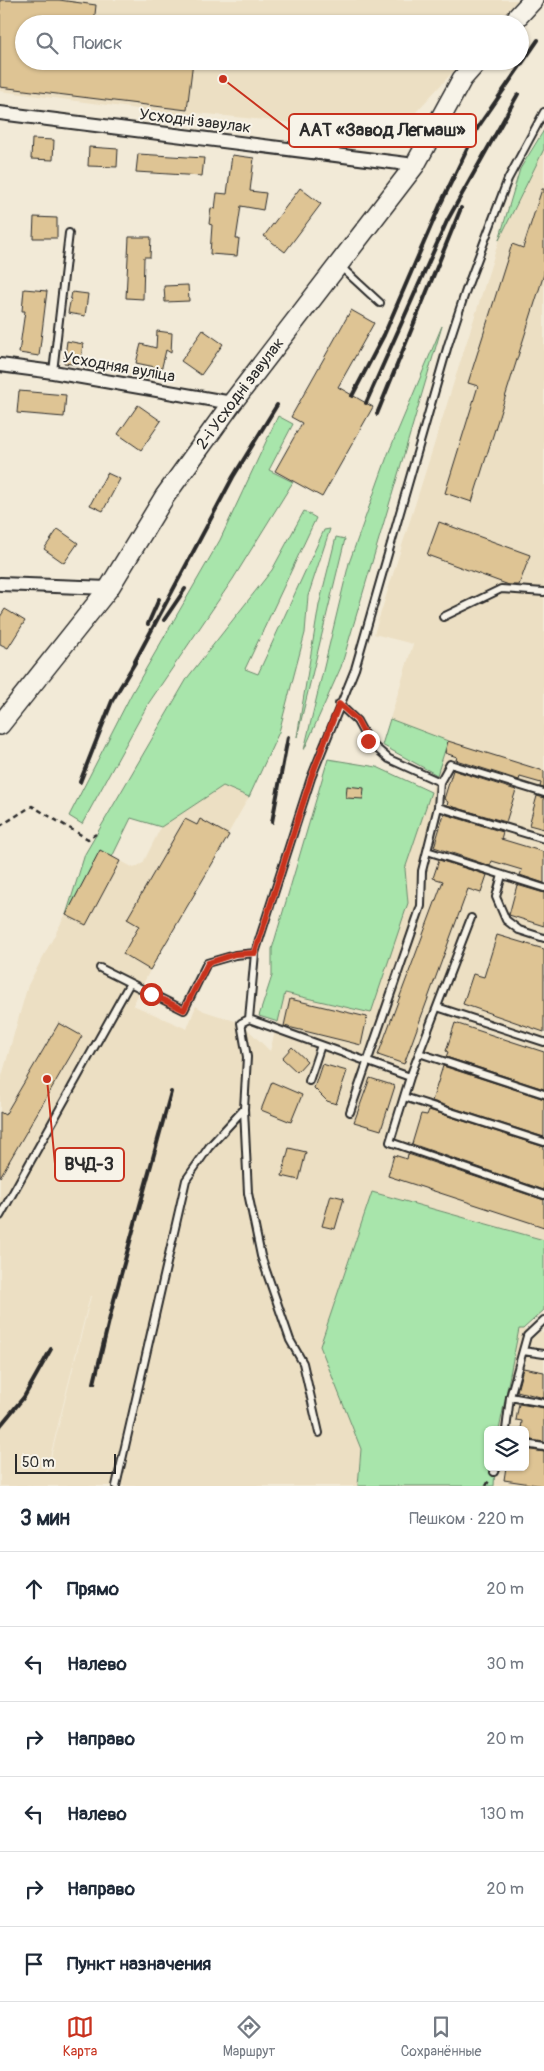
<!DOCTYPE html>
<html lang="ru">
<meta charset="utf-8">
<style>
body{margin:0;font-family:Pangolin,sans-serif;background:#f6f6f7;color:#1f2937}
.controls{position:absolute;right:15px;bottom:15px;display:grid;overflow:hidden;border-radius:8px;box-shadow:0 1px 4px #0004}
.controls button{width:45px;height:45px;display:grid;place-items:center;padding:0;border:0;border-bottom:1px solid #e0e1e3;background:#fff;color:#1f2937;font:25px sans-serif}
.scale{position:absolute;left:15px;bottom:12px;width:101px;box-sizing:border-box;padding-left:5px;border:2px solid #2b2b2b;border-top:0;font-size:14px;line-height:18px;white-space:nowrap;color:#2b2b2b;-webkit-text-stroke:4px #f7f3e8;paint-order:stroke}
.stop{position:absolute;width:15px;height:15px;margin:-11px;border:4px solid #c8321e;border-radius:50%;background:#fff}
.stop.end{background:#c8321e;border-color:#fff;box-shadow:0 1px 5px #0008}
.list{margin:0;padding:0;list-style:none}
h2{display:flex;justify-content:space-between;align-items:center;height:65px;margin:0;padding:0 20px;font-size:21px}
h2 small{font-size:16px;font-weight:400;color:#747a83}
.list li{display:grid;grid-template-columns:32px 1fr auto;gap:15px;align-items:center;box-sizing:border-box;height:75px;padding:0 20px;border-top:1px solid #e0e1e3}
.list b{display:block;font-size:19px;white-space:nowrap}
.list em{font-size:16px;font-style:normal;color:#747a83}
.icon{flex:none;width:28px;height:28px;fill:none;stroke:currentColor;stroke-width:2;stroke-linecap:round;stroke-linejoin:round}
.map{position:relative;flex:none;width:544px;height:1486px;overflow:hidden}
.search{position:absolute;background:#fff;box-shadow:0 1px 4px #0004;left:15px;right:15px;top:15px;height:55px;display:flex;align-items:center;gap:12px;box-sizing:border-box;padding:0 18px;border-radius:28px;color:#747a83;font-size:19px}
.sheet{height:515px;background:#fff}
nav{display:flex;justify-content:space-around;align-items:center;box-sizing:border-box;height:70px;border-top:1px solid #e0e1e3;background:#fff;font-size:14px;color:#747a83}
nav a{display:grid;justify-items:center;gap:2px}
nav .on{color:#c8321e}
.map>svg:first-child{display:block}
.built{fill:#ecdfc3;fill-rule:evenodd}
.green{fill:#a8e5ab;stroke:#6a886b}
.building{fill:#dec494;stroke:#2b2b2b}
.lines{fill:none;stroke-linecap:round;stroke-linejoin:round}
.lane-casing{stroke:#2b2b2b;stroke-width:10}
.street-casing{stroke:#2b2b2b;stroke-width:16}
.secondary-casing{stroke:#2b2b2b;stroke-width:22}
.path{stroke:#2b2b2b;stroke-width:2.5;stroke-dasharray:5 4;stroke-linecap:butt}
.lane{stroke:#f7f3e8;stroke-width:6}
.street{stroke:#f7f3e8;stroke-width:12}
.secondary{stroke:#f7f3e8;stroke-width:19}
.rail{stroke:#2b2b2b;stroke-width:4}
.route{stroke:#c8321e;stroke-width:6}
.labels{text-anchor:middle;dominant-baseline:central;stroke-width:4;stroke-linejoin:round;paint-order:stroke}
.street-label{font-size:16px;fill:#2b2b2b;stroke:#f7f3e8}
.leader{fill:none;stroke:#c8321e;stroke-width:2}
.callout-dot{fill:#c8321e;stroke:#f7f3e8;stroke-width:2}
.callout{fill:#f7f3e8;stroke:#c8321e;stroke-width:2}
.callout-label{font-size:18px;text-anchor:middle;font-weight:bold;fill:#2b2b2b}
</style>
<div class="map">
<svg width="544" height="1486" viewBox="0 0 544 1486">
<rect width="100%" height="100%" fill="#f2ead7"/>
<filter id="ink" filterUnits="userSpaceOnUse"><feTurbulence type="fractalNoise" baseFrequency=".02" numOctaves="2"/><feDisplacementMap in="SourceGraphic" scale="10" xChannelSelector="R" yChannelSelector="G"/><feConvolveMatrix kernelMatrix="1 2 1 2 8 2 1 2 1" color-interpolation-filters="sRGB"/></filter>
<g filter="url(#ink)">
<!-- built -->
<path class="built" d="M0 0H520L498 24H24V61H463L393 137 359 130 197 113 192 116 0 91Z
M544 149V1240L372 1192 320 1346 361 1449 358 1486H0V1083L28 985 100 850 134 868 143 863 161 827 223 786 249 797 150 970 133 1005 187 1029 196 1006 204 1011 241 1023 270 1051 285 993 370 1013 408 903 405 869 448 741 390 719 413 644 374 634 499 240ZM91 1296 47 1473H46L90 1296Z
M519 1329 544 1332V1486H494L495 1467H525V1430H499Z"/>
<!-- green -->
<path class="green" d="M544 130V149L499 240 520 169Z
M442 326 341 667 304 750 349 563 388 454Z
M278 416 293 424 269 470 293 482 233 579 148 704 82 824 69 816 132 693 220 540Z
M304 511 316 518 245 669 258 674 324 530 330 529 308 596 305 633 279 732 249 797 223 786 161 827 131 818 112 857 100 851 66 915 85 854 188 677 272 570Z
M336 537 345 539 297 737 319 605Z
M390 719 448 741 437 775 382 745Z
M328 759 377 767 431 792 405 869 408 903 371 1013 285 993 278 1022 259 1016 272 976V949Z
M372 1192 544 1240V1310L523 1329H519L499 1430H488V1467H495L494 1486H358L361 1449 320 1346Z"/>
<!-- building -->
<path class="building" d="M0 0H59L96 5 94 24H24V61H193L187 110 0 87Z
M32 139 54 140 53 160 31 159Z
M89 147 118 149 117 167 88 166Z
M138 154 204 158 202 176 136 172Z
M232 155 254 158 250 191 266 193 263 210 241 206 236 239H239L237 256 210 254 212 225 209 224 211 208 215 209 217 193 227 194Z
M300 188 321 204 285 252 264 236Z
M542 189H544V274L472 502 445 493 478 386 468 383 512 244 523 248Z
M34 217 57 218V238H33Z
M129 237H151L150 257H144L143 299 126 298Z
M188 285 189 301 165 302 164 286Z
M24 289 47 291 39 356 19 353 25 311H22Z
M72 292 88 294 85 316 68 313Z
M351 310 374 323 338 387 373 407 322 497 275 471 302 423 291 417Z
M203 330 223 344 201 375 181 361Z
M157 331 172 333 171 353 166 350 160 375 154 374 155 367 136 363 141 344 156 348Z
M67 341 83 344 80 365 64 363Z
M19 391 66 395 64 417 17 413Z
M138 405 161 421 141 450 118 434Z
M107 473 120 479 103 511 90 505Z
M439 522 530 555 519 585H509L427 555Z
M58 529 78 543 64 563 44 549Z
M5 609 25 621 8 648 0 644V617Z
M448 741 544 771V788L540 787 541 783 520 777 519 780 456 760 457 757 445 753Z
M453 770 516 790 506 822 447 805 448 802 444 799Z
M347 786 364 788 363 799 346 798Z
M537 796 544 798V829L529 825Z
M444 814 503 832 501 839 544 852V883L520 875 522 870 492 861 490 866 434 847Z
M185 819 197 825 200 819 229 835 150 970 123 954 139 926 127 919Z
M100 850 120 861 86 925 66 915Z
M439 860 487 875 481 893 468 889 404 1064 378 1055 443 881 433 878Z
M517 885 544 893V926L509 915Z
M497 935 544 949V1032L463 1004 473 974 484 977Z
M290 999 367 1017 361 1045 284 1026Z
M59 1023 82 1036 0 1177V1112L5 1115Z
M455 1023 544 1052V1089L446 1057 448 1052 446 1051Z
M292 1047 307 1061 297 1072 282 1058Z
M322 1064 347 1071 336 1104 327 1101 314 1088Z
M443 1066 544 1099V1137L432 1101Z
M370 1078 395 1086 381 1130 354 1122Z
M272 1082 302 1095 291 1122 261 1110Z
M429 1110 544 1147V1190L412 1144 421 1114 427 1115Z
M289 1148 306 1152 299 1180 282 1176Z
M408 1154 544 1200V1227L388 1176 394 1155 407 1159Z
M331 1195 344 1198 335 1229 322 1226Z
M523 1368 544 1372V1398L517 1391Z
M519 1404 544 1408V1442L525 1439V1430H521L522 1421 516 1420Z
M525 1449 544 1452V1486L504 1480 506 1467H525Z"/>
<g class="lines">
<defs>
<path id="lane" d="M340 266 380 303
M53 372 69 233
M443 617 501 589 544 592
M339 704 357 721 368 741 389 759 440 782 438 807 422 871 421 906 350 1112
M440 782 450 764 544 793
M438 807 544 839
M427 851 544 888
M502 875 496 897 506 920 519 930 544 938
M100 968 184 1010 207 963 235 955 255 953
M437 1007 544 1042
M249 1019 410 1077 390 1142 544 1195
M419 1053 544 1094
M410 1077 471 918
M309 1081 321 1045
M404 1097 544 1142
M244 1109 248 1193 261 1256 290 1340 303 1363 319 1433
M0 1216 130 983
M523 1351 544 1354
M510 1397 544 1403
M506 1430 510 1397 527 1336 544 1320
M525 1444 544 1447
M494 1472 496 1467
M116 1486 186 1180 209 1147 244 1109 247 1057 241 1023 249 1019 255 953 311 778 355 669 448 345 466 290 508 179 544 112"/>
<path id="street" d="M0 113 415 165
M0 365 53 372 232 403
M0 584 109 588"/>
<g id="secondary">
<path d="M511 24 533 0"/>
<path id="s1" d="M0 725 109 588 165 496 232 403 415 165 462 79 478 61"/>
</g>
</defs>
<!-- lane casing -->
<use href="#lane" class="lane-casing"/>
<!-- street casing -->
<use href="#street" class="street-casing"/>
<!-- secondary casing -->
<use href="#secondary" class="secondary-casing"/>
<!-- path -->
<path class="path" d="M0 826 32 806 88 839 96 834
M486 1486 490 1479"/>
<!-- lane -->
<use href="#lane" class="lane"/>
<!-- street -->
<use href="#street" class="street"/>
<!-- secondary -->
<use href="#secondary" class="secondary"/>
<!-- rail -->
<path class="rail" d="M352 396 384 335 441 203 478 127 538 40
M366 403 447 221 518 94
M377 414 461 208
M164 620 185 589
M148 624 159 599
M132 667 233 477 277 405
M80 782 112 701 136 661
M272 822 288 737
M94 1383 114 1300 171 1092
M0 1426 24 1397 51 1349"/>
</g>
</g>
<g class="lines" filter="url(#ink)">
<!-- route -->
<path class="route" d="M151 994 184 1010 208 963 235 954 255 953 311 778 339 704 357 720 368 741"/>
</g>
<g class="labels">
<!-- street labels -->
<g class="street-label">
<text transform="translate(195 121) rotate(7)">Усходні завулак</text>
<text transform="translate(119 367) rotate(10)">Усходняя вуліца</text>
<text stroke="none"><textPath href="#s1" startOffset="410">2-і Усходні завулак</textPath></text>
</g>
</g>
<!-- callouts -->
<path class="leader" d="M223 79L289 130M47 1079L55 1164"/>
<g class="callout-dot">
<circle cx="223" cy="79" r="5"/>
<circle cx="47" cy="1079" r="5"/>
</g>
<g class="callout">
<rect x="289" y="114" width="187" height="33" rx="5"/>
<rect x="55" y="1148" width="69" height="33" rx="5"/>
</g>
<g class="callout-label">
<text x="382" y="136">ААТ «Завод Легмаш»</text>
<text x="89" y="1170">ВЧД-3</text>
</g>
</svg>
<div class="controls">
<button><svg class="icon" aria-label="layers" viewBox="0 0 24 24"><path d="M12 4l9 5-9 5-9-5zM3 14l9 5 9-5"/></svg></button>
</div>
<div class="scale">50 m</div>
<div class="stop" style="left:151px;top:994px"></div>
<div class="stop end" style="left:368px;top:741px"></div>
<div class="search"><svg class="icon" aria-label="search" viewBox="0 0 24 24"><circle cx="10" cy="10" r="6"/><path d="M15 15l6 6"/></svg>Поиск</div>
</div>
<section class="sheet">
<h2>3 мин<small>Пешком · 220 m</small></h2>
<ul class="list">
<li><svg class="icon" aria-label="ahead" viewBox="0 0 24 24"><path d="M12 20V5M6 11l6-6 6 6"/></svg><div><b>Прямо</b></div><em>20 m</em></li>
<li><svg class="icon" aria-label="left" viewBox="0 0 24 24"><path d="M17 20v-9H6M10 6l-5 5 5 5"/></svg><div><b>Налево</b></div><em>30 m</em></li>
<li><svg class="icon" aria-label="right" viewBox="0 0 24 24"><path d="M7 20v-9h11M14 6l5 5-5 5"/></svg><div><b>Направо</b></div><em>20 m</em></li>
<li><svg class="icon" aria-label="left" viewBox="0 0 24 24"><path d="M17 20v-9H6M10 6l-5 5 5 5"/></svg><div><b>Налево</b></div><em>130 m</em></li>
<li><svg class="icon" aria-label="right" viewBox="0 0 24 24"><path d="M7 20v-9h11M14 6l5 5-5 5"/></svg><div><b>Направо</b></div><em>20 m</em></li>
<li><svg class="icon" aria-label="arrive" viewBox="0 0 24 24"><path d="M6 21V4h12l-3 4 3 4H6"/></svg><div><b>Пункт назначения</b></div></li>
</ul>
</section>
<nav>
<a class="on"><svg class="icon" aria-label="map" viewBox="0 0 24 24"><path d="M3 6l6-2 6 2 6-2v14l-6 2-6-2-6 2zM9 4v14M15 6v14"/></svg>Карта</a>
<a><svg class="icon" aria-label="directions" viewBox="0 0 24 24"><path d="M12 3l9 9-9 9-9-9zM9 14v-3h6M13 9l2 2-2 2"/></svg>Маршрут</a>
<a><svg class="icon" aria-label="saved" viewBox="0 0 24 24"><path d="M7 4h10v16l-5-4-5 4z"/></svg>Сохранённые</a>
</nav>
